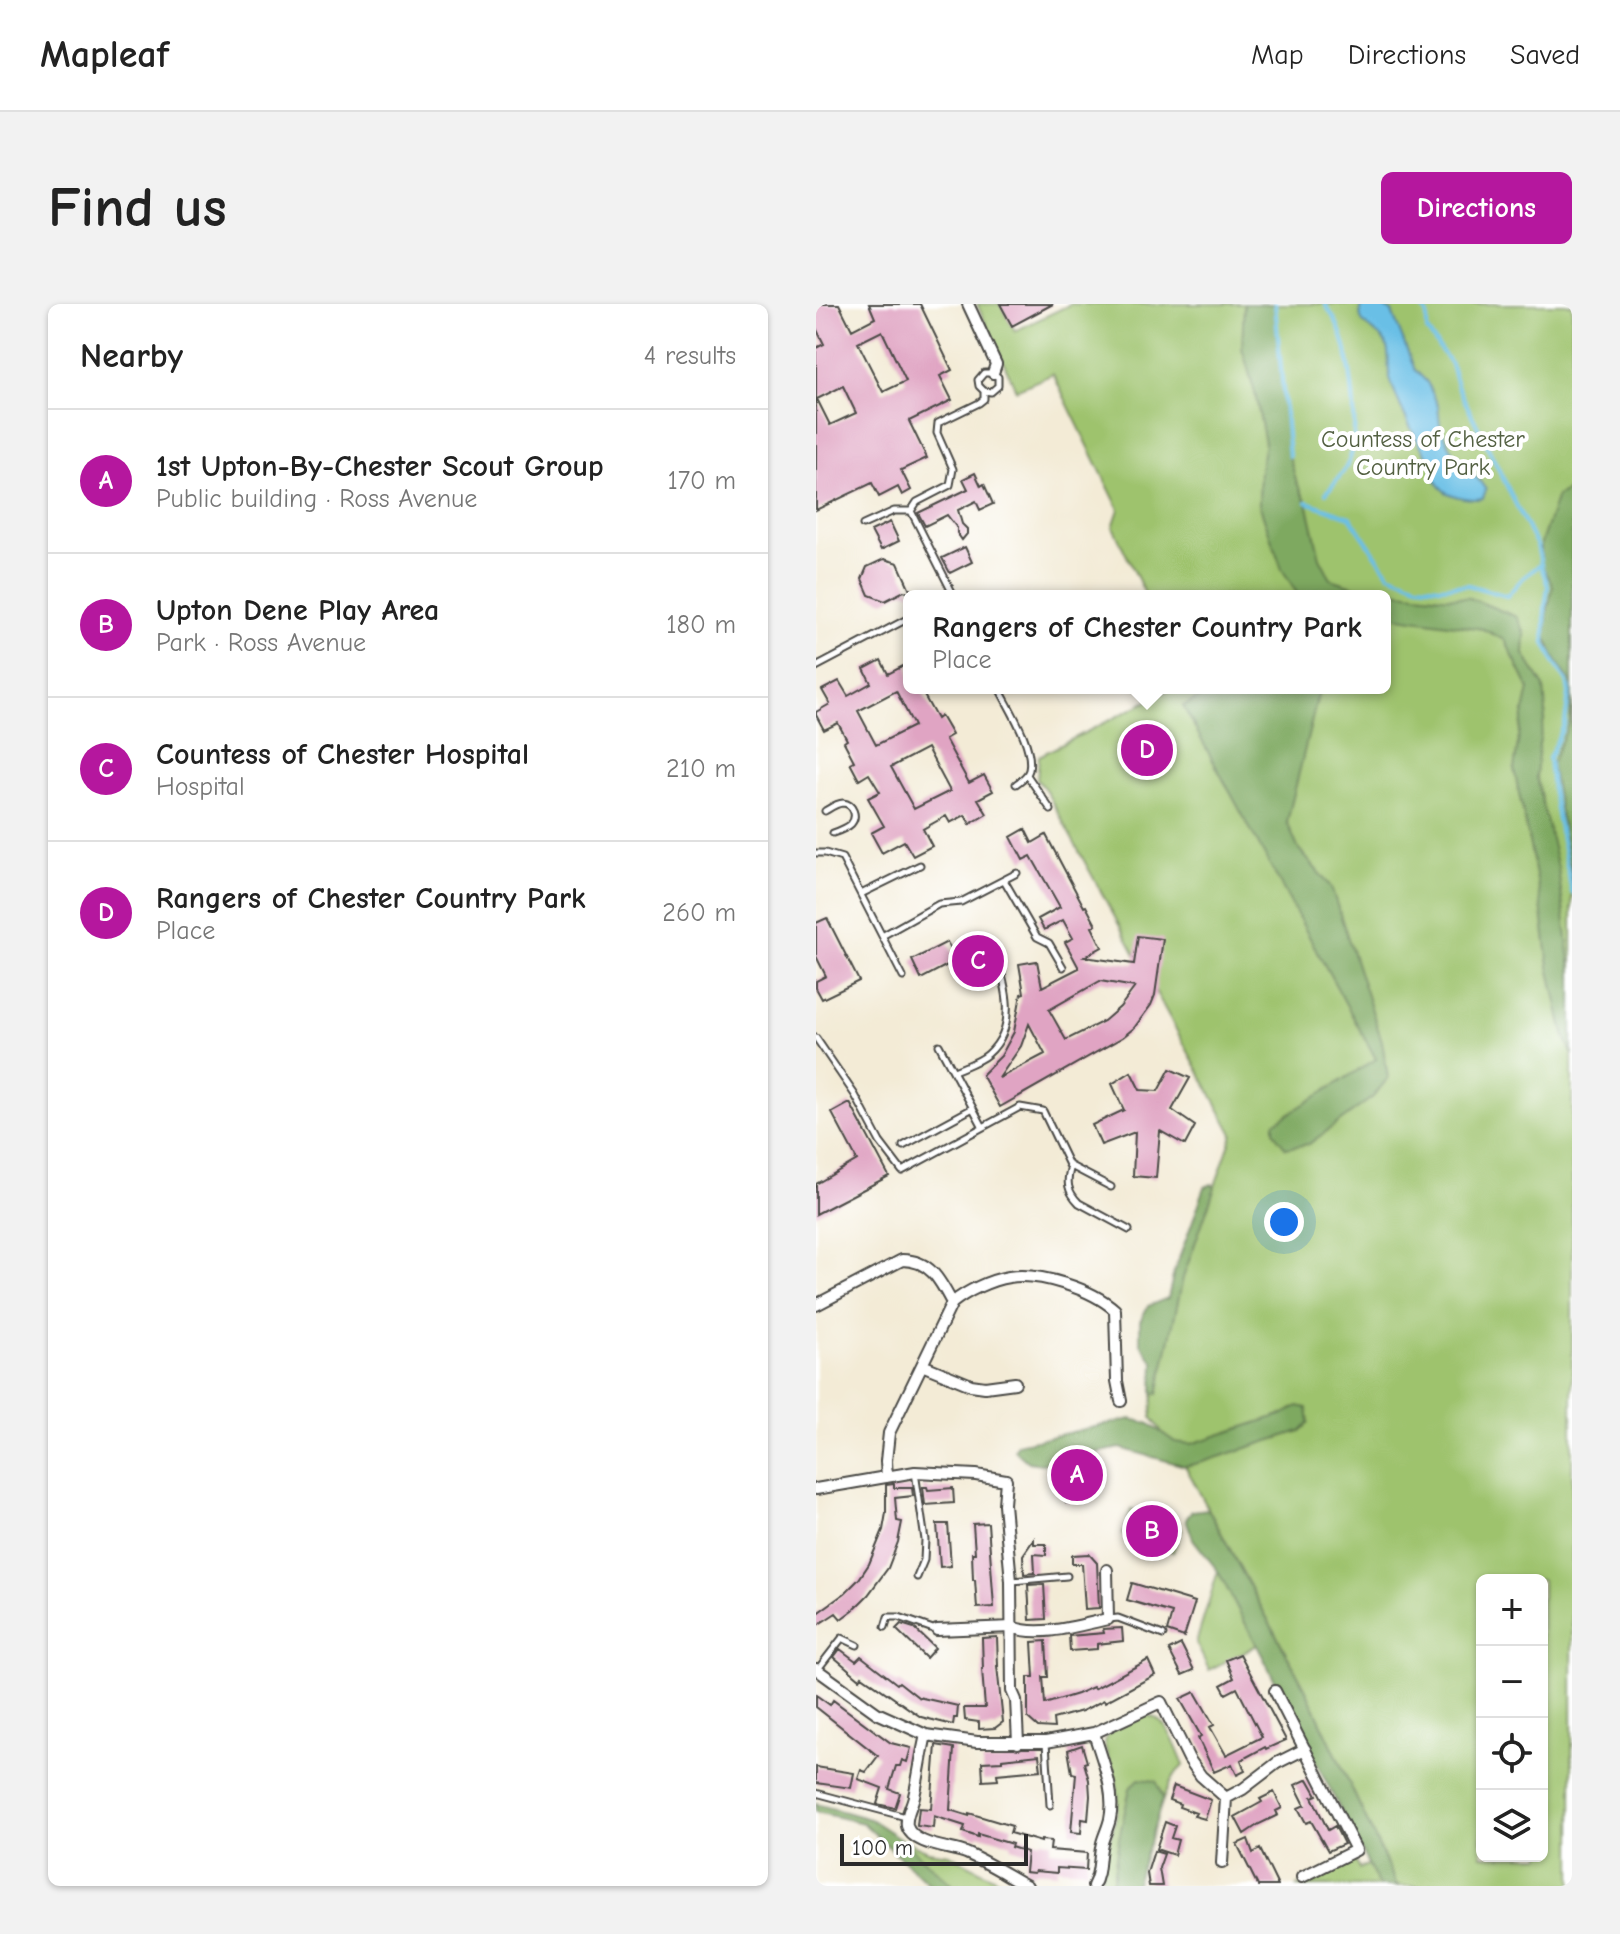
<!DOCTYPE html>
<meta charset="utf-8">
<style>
body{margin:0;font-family:"Comic Neue",sans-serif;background:#f2f2f2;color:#222}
.controls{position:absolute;right:24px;bottom:24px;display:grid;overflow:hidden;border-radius:12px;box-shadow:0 2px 6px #0004}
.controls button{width:72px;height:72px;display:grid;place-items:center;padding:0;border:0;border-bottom:2px solid #e0e0e0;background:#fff;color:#222;font:40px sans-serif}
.scale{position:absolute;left:24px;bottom:20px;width:188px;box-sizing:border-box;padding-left:8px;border:4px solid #2b2b2b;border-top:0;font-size:22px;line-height:28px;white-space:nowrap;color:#2b2b2b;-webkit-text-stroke:6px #fff;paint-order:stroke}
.you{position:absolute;left:468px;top:918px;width:28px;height:28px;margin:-20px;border:6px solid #fff;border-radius:50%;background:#1a73e8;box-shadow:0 0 0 12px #1a73e833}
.badge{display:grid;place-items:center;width:52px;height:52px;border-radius:50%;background:#b5179e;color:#fff;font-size:26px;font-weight:700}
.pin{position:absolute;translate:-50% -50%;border:4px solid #fff;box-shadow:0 2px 8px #0006}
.popup{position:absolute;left:87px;top:286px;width:488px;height:104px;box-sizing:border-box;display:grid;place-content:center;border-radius:12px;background:#fff;filter:drop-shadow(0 2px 6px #0005);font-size:26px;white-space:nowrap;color:#767676}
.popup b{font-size:30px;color:#222}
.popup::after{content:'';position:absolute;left:50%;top:100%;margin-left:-16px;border:16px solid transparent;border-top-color:#fff}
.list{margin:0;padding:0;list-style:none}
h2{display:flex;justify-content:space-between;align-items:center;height:104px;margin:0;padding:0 32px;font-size:34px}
h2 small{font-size:26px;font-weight:400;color:#767676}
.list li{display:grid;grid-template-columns:52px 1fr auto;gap:24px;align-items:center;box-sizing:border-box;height:144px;padding:0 32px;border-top:2px solid #e0e0e0}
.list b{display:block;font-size:30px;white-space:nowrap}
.list p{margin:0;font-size:26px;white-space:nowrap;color:#767676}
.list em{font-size:26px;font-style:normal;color:#767676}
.icon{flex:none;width:44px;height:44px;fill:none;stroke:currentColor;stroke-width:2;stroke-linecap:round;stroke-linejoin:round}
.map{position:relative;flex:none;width:756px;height:1582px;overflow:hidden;border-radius:12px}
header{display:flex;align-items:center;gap:48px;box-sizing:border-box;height:112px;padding:0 40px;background:#fff;border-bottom:2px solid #e0e0e0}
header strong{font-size:38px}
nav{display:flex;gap:44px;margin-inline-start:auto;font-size:28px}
.intro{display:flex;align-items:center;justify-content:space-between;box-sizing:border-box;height:192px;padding:0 48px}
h1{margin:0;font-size:56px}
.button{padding:20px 36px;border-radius:12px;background:#b5179e;color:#fff;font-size:28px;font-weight:700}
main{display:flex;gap:48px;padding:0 48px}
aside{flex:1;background:#fff;border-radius:12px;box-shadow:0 2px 6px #0004}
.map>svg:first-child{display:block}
.green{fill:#9ec36d;stroke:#64774c;stroke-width:2;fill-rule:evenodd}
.forest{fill:#7ea960;stroke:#546a46;stroke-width:2}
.water{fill:#69bfe6;stroke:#4a7588;stroke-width:2}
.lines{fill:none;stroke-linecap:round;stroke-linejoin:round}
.stream{stroke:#69bfe6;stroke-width:4}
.building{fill:#e0a4c3;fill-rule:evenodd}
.service-casing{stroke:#494845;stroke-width:9}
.minor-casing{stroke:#494845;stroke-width:14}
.service{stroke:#fff;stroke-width:5}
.minor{stroke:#fff;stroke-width:10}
.labels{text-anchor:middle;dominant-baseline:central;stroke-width:8;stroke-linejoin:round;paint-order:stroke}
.park-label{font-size:24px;fill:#536042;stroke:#fff}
</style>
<header>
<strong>Mapleaf</strong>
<nav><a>Map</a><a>Directions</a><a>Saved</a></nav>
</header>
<div class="intro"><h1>Find us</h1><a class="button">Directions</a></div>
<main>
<aside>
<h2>Nearby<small>4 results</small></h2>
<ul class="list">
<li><span class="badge">A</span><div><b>1st Upton-By-Chester Scout Group</b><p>Public building · Ross Avenue</p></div><em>170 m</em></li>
<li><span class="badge">B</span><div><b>Upton Dene Play Area</b><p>Park · Ross Avenue</p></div><em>180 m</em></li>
<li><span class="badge">C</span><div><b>Countess of Chester Hospital</b><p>Hospital</p></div><em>210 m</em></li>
<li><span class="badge">D</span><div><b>Rangers of Chester Country Park</b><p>Place</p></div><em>260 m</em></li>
</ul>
</aside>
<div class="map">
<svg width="756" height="1582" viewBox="0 0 756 1582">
<rect width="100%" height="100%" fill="#fff"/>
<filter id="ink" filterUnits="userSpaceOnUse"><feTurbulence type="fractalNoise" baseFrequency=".0125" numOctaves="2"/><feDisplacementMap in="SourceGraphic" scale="16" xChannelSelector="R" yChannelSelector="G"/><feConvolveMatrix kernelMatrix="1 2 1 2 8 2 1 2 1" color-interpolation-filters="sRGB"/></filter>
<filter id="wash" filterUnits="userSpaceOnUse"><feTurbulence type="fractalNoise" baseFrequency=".006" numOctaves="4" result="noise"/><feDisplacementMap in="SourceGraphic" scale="32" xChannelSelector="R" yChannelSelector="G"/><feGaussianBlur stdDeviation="1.8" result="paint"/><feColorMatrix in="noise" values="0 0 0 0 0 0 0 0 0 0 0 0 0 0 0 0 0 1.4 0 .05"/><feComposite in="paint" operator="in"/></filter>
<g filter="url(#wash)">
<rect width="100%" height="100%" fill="#f3ebd6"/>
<!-- green -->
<path class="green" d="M161 0H184L199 27 255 0H756V1582H581L490 1386 366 1156 336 1114 339 1058 358 968 367 973 417 830 229 485 221 476 223 452 357 384H569V292H330L297 223 303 205 237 70 200 86ZM666 1276H726V1552H666Z
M315 1206 366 1225 357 1248 307 1230Z
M402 1267 441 1341 393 1366 380 1339Z
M326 1411C353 1411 358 1441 368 1461 356 1471 353 1481 347 1495L340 1477 303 1534 296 1582H281C289 1569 287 1558 291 1545 298 1519 306 1503 300 1475 297 1462 290 1451 288 1438L295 1427Z
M85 1535 112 1547 133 1550 194 1582H137Z
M530 1555 539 1556 543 1565 553 1560 563 1582H482Z"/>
<!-- forest -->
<path class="forest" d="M428 0H459L473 152 481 179 491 198 504 254 515 275 540 283 627 293 654 294 701 313 709 330 708 350 728 383 730 407 723 440 720 473 742 564 756 673V750L748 730 733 662 723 586 698 465 704 426 713 385 689 336 667 325 569 311V292L482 291 466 265 443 200 444 165 449 139 439 89 426 44Z
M756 184V574L735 460 754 417 755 379 737 351 730 332 731 309 737 282 725 260V239L741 192Z
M404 384H501L503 387 471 518 482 544 515 583 566 737 572 774 557 793 493 840 470 844 458 829V819L560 755 367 402Z
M396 880 399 883 367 974 342 1090 337 1089 338 1058 324 1039V1017L332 1002 352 994 358 968 389 883Z
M482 1102 491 1104 493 1119 484 1127 387 1158 369 1162 304 1144 226 1160 212 1158 198 1146 201 1140 315 1115 332 1119 359 1138 375 1140 468 1110Z
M392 1205 490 1386 581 1582H563L446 1351 402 1267 377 1235 370 1215 376 1207Z
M323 1475 340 1477 347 1495 319 1582H296L303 1534 314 1484Z
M0 1500 54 1515 85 1535 137 1582H115L47 1519 0 1508Z"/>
<!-- water -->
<path class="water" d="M547 0H562L576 8 599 66 611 78 622 101 624 121 637 148 663 176 670 186 667 194C656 197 634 193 626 185 617 177 618 168 614 157 611 150 605 143 601 136 591 117 580 95 574 74 571 64 574 53 571 43 566 24 535 25 547 0Z"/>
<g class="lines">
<!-- stream -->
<path class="stream" d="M459 0 473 152
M509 0C513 7 519 14 522 22 535 52 542 114 536 147 533 164 521 176 510 189
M603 0 611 10V27L635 60 641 81 716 233 721 241 726 265 732 282 729 304V339L738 358 751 378 753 389 749 419 733 454 736 484 756 589
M491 198 534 213 573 270 602 281 624 283 652 281 691 292 707 274 725 260"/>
</g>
<g id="blocks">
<!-- building -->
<path class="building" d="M0 0H23L36 26 59 14 53 0H104L136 66 124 72 136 96 93 117 111 154 85 166 95 186 86 191 82 183 63 193 56 179 0 206V44L8 40 0 24ZM66 27 90 77 67 88 42 39ZM27 82 40 109 14 121 1 95Z
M184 0H237L196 22Z
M159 169 165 182 168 180 177 200 164 206 160 197 142 206 146 220 151 225V230L146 236 141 229V224L131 211 109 222 102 209 152 185 147 175Z
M74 218 83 237 65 246 55 227Z
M149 243 156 258 134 269 126 254Z
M68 255 82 259 96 290 88 287 69 297 53 291 46 275 51 263Z
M65 356 72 370 93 359V384H104L121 415 125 412 136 431 129 435 153 479 168 471 177 487 162 495 171 510 154 520 149 511 134 519 130 512 107 525 116 542 97 552 88 537 66 549 55 529 68 522 52 494 64 488 53 470 43 476 34 459 38 457 28 438 31 436 22 419 8 426 0 411V408L14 400 6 386 23 377 32 392 55 379 48 365ZM80 387 98 422 60 441 42 407ZM111 444 134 487 98 505 75 463Z
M209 525 216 539 230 531 268 603 270 602 280 621 276 623 286 643 268 653 318 660 322 632 347 635 339 691 335 701 318 724 307 733 184 803 166 771 185 752 198 728 205 690 208 689 203 660 221 657 226 683 263 664 249 638 257 634 247 616 228 626 222 615 244 603 215 552 207 556 195 533ZM284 677 319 683 304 703 288 717 250 736 233 706ZM213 720 229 750 183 774 205 742Z
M11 614 43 677 6 695 0 684V677L10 672 0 652V619Z
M131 638 141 656 105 675 96 656Z
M354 765 374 774 356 806 379 822 369 841 344 827 340 874 317 872 319 828 285 841 276 821 308 806 296 780 315 768 324 786 342 787Z
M34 799 73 872 0 910V880L41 856 16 809Z
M255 1154 256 1157 276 1154 283 1193 250 1199 240 1161H245L244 1156Z
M78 1180V1184H96L97 1192 79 1194 81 1217 86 1218 82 1238 72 1264 52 1291 37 1306 25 1315 20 1309 0 1322V1310L29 1289 43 1275 53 1260 67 1226 70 1209V1181Z
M107 1183H111L112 1186 137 1184 138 1199 109 1201Z
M172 1219 178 1303 161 1304 159 1276H157L156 1249H159L157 1220Z
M121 1220H132L135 1262 124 1263Z
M218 1235V1240H230V1251L218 1250 219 1269 208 1270 207 1251Z
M273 1250 281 1259 283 1304 269 1305 266 1260H256V1251Z
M316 1279 379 1298 368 1333 351 1327 356 1309 311 1296Z
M228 1280 230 1315 214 1316 212 1281Z
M85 1320 98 1324 119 1344 110 1354 80 1325Z
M306 1324 307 1337 281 1340V1345L254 1347 253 1332 288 1329 287 1325Z
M181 1333 182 1362H181L187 1418 179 1424 163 1425V1418L149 1416 148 1404H169L166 1365H167L166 1334Z
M230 1337 232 1373H227L229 1400 261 1390 277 1383 278 1385 332 1356 339 1371 289 1398 288 1396 266 1407 237 1415 238 1424 222 1423 212 1414V1373H218L216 1338Z
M365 1340 378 1366 366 1371 353 1346Z
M24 1345 40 1357 45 1352 81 1380 83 1378 102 1393 142 1402 141 1414H138L137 1421 105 1413 46 1372 44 1375 18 1353Z
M424 1350 470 1436 450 1445 449 1443 425 1456 429 1467 421 1471 416 1460 398 1468 382 1434 385 1432 364 1395 379 1388 398 1421 394 1423 410 1451 446 1433 421 1384 410 1390 405 1381 418 1374 410 1356Z
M0 1391 14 1401 17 1396 75 1439 95 1444 91 1458 86 1456 84 1462H80L73 1485 84 1489 79 1504 61 1500 66 1484 42 1475 45 1466 50 1468 62 1452 0 1403Z
M120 1441 138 1444 134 1506 153 1512V1509L196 1522 194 1529 225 1538V1536L235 1537 234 1546 271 1549 270 1566 241 1564V1569L219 1567 218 1569 209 1568 211 1548 195 1543 196 1540 162 1530V1533L147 1528 149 1522 118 1512 117 1524 101 1522 103 1504 115 1505Z
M266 1441 271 1458 268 1459 273 1476 274 1492 272 1516 266 1515 265 1529 255 1528 260 1470 256 1469 252 1446Z
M223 1451 225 1466 181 1470 182 1476 167 1477 166 1458 186 1457V1455Z
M0 1463 38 1469 35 1484 0 1479Z
M492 1475 501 1491 496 1493 512 1526 519 1522 528 1540 512 1547 495 1517 490 1519 482 1504 489 1501 479 1481Z
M358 1482 395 1496 389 1515 378 1512 380 1509 363 1503 364 1500 353 1496Z
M458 1488 466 1504 460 1507 462 1511 443 1520 428 1530 419 1513 446 1498 444 1495Z
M349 1518 359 1522 355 1534 362 1536 358 1551 340 1545Z
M432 1535 437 1549 444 1545 462 1582H442L421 1540Z
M338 1547 348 1550 343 1564 346 1582H333L331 1569Z"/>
</g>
</g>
<g filter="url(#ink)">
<use href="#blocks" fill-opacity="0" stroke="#494845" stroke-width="2"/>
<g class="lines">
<defs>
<path id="service" d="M47 221 78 207H95
M138 292 95 207 101 198 134 181 137 165 121 129 122 119 163 99 168 95V87L163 82 162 76 168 69H177L182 73V82L175 88 168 87
M0 363 93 314
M183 384C194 406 218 442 213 466 211 473 205 476 200 480
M211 471 235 506
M9 507C14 504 21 499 27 499 37 500 42 512 35 520 31 524 23 527 17 529
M0 549H9L26 554 66 632 123 600 145 598 201 569
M188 576 221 633 233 639 247 663
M45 590 104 561
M66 632 87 673
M165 675 186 668
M0 734 39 791 64 838 86 867 204 803 227 807 253 861 295 883
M123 741 167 823
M138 767C149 762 163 758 172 750 203 723 190 680 179 648
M87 842 157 804
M255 862C250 878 251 887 263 899L313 926
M99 1168 109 1236 108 1256 101 1273
M196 1277 251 1272
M293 1315 302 1314 347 1331
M69 1323 72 1313H83L120 1326
M2 1365 26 1334 41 1341
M230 1439 234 1501
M0 1489 90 1513"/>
<path id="minor" d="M152 0 180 60 177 69
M0 1001 86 956C114 956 124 976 136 999
M106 1061 155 1081 169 1083 199 1079
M71 1173 70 1157 73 1129 136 999C151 987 174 976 193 973 223 968 276 985 299 1006L301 1077 305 1097
M0 1185 99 1168 160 1171 190 1176 188 1200 195 1277 196 1387 200 1396 202 1439
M121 1326 196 1323C223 1334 264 1321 292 1315L291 1266
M0 1365 61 1409 110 1431 161 1438H230L278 1429 345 1398 373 1455 385 1472 410 1494 406 1559
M459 1387 540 1546 486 1573
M110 1431C105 1451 103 1472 98 1492 96 1502 89 1512 91 1522 96 1541 134 1543 150 1549 171 1558 191 1571 211 1582
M410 1494 427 1485 461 1459 489 1445
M277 1582C285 1568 282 1555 286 1539 288 1531 292 1524 294 1515 300 1487 286 1456 278 1429"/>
</defs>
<!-- service casing -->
<use href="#service" class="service-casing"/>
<!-- minor casing -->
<use href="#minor" class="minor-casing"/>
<!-- service -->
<use href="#service" class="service"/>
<!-- minor -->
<use href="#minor" class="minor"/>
</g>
</g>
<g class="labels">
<!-- park labels -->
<g class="park-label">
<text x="607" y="135">Countess of Chester<tspan x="607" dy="28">Country Park</tspan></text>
</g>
</g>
</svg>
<div class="controls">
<button>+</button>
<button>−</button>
<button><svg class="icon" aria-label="locate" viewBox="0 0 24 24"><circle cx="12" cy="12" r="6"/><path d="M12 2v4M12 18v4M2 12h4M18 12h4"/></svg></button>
<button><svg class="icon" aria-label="layers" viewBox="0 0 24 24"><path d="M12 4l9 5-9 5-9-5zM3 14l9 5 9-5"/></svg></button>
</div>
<div class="scale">100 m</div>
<div class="you"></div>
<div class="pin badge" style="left:261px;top:1171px">A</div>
<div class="pin badge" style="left:336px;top:1227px">B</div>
<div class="pin badge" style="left:162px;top:657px">C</div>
<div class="pin badge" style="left:331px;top:446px">D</div>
<div class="popup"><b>Rangers of Chester Country Park</b>Place</div>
</div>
</main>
